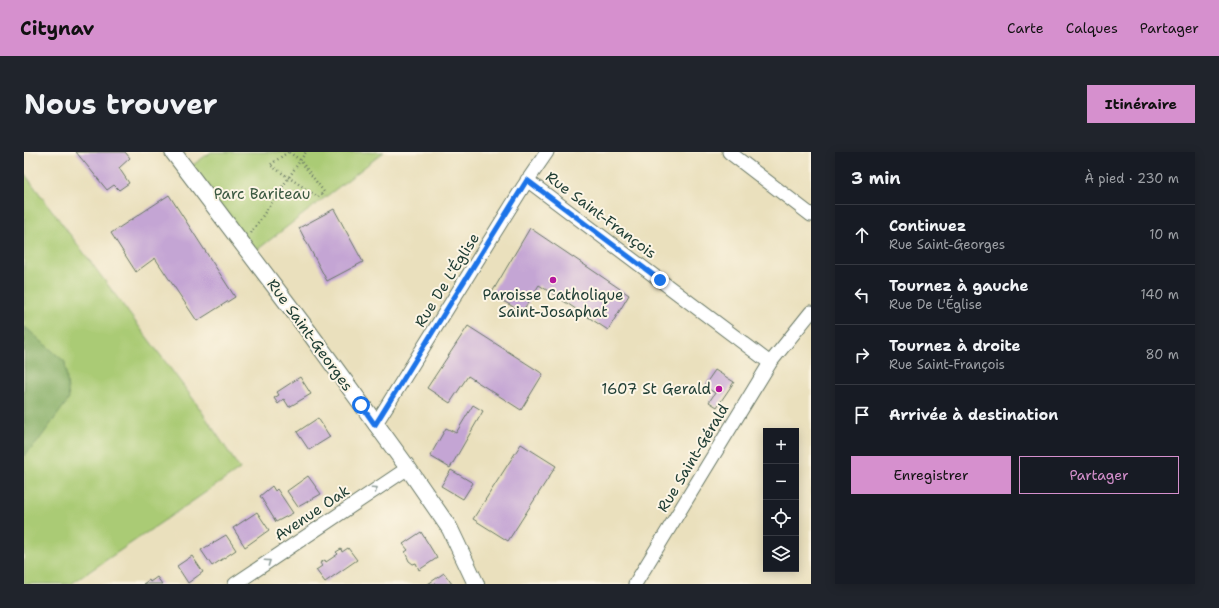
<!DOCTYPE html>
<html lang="fr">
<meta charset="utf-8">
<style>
body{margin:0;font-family:"Shantell Sans",sans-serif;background:#20242c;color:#f1f3f6}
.controls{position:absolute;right:12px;bottom:12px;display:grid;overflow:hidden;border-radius:0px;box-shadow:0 2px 10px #0003}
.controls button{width:36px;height:36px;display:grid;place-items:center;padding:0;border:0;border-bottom:1px solid #363941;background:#171b24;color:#f1f3f6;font:20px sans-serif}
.stop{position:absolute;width:12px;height:12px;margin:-9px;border:3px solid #1a73e8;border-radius:50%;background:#fff}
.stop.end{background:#1a73e8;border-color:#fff;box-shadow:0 1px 4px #0008}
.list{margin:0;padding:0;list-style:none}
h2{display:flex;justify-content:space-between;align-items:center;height:52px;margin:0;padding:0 16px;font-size:17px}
h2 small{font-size:13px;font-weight:400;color:#9ea1a6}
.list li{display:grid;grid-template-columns:26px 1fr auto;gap:12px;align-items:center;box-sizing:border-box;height:60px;padding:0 16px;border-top:1px solid #363941}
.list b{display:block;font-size:15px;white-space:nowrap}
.list p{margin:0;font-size:13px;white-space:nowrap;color:#9ea1a6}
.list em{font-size:13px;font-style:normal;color:#9ea1a6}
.actions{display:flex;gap:8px;padding:12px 16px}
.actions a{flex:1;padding:9px 0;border:1px solid #d690ce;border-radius:0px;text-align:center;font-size:14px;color:#d690ce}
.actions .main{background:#d690ce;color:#111}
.icon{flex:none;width:22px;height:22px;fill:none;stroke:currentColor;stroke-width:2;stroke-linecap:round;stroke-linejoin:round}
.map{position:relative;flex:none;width:787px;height:432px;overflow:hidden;border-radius:0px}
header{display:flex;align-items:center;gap:24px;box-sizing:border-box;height:56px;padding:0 20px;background:#d690ce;color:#111}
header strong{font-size:19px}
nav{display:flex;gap:22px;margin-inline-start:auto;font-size:14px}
.intro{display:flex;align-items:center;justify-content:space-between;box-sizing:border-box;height:96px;padding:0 24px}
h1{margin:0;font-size:28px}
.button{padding:10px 18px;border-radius:0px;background:#d690ce;color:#111;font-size:14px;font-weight:700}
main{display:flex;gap:24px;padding:0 24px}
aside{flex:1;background:#171b24;border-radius:0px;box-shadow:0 2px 10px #0003}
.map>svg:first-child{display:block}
.green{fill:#aacb74;stroke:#648454}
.forest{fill:#87af66;stroke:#53764d}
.building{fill:#c4a5d4}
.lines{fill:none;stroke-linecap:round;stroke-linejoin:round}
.minor-casing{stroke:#667664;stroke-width:15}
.tertiary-casing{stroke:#667664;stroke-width:18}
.path{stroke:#667664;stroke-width:2.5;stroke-dasharray:1 3;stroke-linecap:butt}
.minor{stroke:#fff;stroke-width:13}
.tertiary{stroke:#fff;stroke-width:16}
.oneway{stroke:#8f9e9a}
.route{stroke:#1a73e8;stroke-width:5}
.poi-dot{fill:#b5179e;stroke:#fcf5e5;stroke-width:1.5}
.labels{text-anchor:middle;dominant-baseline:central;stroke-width:4;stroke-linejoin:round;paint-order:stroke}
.park-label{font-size:15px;fill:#3b5941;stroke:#fcf5e5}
.street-label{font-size:15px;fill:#1f3d34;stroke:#fcf5e5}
.poi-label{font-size:15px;fill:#1f3d34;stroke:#fcf5e5}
</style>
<header>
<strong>Citynav</strong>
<nav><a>Carte</a><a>Calques</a><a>Partager</a></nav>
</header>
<div class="intro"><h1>Nous trouver</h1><a class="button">Itinéraire</a></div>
<main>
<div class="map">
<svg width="787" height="432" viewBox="0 0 787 432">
<rect width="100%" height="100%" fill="#fcf5e5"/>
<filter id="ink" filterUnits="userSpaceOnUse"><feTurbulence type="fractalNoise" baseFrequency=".025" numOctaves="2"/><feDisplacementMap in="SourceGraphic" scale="8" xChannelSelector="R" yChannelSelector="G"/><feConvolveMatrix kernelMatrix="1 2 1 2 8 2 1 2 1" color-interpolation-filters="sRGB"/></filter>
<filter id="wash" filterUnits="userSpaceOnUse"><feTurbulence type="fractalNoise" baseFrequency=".012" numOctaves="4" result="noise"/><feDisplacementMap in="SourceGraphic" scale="16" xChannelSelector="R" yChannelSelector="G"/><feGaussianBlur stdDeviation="0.9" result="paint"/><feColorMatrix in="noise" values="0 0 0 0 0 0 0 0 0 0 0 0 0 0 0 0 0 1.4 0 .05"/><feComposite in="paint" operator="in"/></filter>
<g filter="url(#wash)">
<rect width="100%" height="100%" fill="#eae0bd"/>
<!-- green -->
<path class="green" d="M187 0H360L229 101 166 15Z
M0 21 170 248 216 317 47 432H0Z"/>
<!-- forest -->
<path class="forest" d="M0 174 41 210 45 247 12 292 0 304Z"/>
<g id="blocks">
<!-- building -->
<path class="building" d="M52 0H101L106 6 95 16 105 31 95 38 90 33 83 38Z
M145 43 211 145 173 169 131 106 112 120 87 81Z
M310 57 339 110 303 129 275 76Z
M506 76 605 143 584 178 515 133 498 160 467 142Z
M444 174 519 222 497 258 444 224 426 251 403 236Z
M691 218 710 230 693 255 685 250 691 241 680 234Z
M276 225 287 242 265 255 260 247 254 252 250 246 255 243 253 240Z
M449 253 459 259 426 316 406 304 422 276 432 281Z
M294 266 306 285 285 298 273 280Z
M497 292 532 314 484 389 449 367Z
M427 318 449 331 439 347 417 334Z
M284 324 297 342 274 355 263 339Z
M248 334 251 339 253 337 269 361 252 370 236 344Z
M233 360 245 378 221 395 209 376Z
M397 380 413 406 395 418 392 411 389 412 385 409 381 400 384 398 379 392Z
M202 383 212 398 188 414 177 398Z
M324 396 333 408 301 430 292 418 298 414 296 411 301 408 302 410 314 402 312 400 317 397 318 400Z
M168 404 179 420 164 431 153 414Z
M420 421 428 432H404Z
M133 425 138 432H119L125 428 126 430Z"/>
</g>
</g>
<g filter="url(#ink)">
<use href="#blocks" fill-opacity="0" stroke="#667664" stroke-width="1"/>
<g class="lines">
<defs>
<path id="minor" d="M705 0 787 63
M503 28 746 211
M351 273 499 35 523 0
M211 432 384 316
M611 432 746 211 787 160"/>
<path id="tertiary" d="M149 0 285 180 384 316 426 377 452 432"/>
</defs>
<!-- minor casing -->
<use href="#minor" class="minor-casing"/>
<!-- tertiary casing -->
<use href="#tertiary" class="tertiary-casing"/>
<!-- path -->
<path class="path" d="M264 0 246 13 294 45 300 40 276 8 265 0
M227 81 282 0"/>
<!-- minor -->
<use href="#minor" class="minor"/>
<!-- tertiary -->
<use href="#tertiary" class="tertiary"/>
</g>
<!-- one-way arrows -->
<defs><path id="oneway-chevron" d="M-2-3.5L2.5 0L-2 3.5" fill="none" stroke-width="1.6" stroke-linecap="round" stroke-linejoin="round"/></defs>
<g class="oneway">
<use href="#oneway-chevron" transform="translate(351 337) rotate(-34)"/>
<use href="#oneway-chevron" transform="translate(244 410) rotate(-34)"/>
</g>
</g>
<g class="lines" filter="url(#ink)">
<!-- route -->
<path class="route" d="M337 253 351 273 503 28 636 128"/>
</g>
<!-- markers -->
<g class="poi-dot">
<circle cx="529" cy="128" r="4"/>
<circle cx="695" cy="237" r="4"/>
</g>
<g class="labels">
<!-- park labels -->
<g class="park-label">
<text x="238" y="42">Parc Bariteau</text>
</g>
<!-- street labels -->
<g class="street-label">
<text transform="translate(577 63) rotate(37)">Rue Saint-François</text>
<text transform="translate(423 128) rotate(-58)">Rue De L'Église</text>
<text transform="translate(286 183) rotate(54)">Rue Saint-Georges</text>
<text transform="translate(669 306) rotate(-59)">Rue Saint-Gérald</text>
<text transform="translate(288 361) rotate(-34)">Avenue Oak</text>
</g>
<!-- poi labels -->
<g class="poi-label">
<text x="529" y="143">Paroisse Catholique<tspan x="529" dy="17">Saint-Josaphat</tspan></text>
<text x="687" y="237" text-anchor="end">1607 St Gerald</text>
</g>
</g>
</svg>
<div class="controls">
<button>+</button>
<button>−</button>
<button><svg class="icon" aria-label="locate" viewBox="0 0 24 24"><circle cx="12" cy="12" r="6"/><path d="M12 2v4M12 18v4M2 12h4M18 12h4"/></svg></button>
<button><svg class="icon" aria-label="layers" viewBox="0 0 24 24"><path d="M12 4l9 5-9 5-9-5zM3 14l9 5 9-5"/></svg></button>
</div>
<div class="stop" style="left:337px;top:253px"></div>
<div class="stop end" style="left:636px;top:128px"></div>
</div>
<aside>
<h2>3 min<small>À pied · 230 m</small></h2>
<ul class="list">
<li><svg class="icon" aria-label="ahead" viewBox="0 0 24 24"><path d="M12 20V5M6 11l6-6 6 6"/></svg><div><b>Continuez</b><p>Rue Saint-Georges</p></div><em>10 m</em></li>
<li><svg class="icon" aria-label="left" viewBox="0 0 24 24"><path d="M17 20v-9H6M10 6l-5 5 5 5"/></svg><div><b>Tournez à gauche</b><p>Rue De L'Église</p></div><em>140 m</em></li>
<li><svg class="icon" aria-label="right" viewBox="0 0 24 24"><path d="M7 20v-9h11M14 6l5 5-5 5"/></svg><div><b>Tournez à droite</b><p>Rue Saint-François</p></div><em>80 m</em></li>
<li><svg class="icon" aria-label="arrive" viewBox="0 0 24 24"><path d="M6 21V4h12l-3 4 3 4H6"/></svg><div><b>Arrivée à destination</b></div></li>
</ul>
<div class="actions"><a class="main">Enregistrer</a><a>Partager</a></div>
</aside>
</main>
